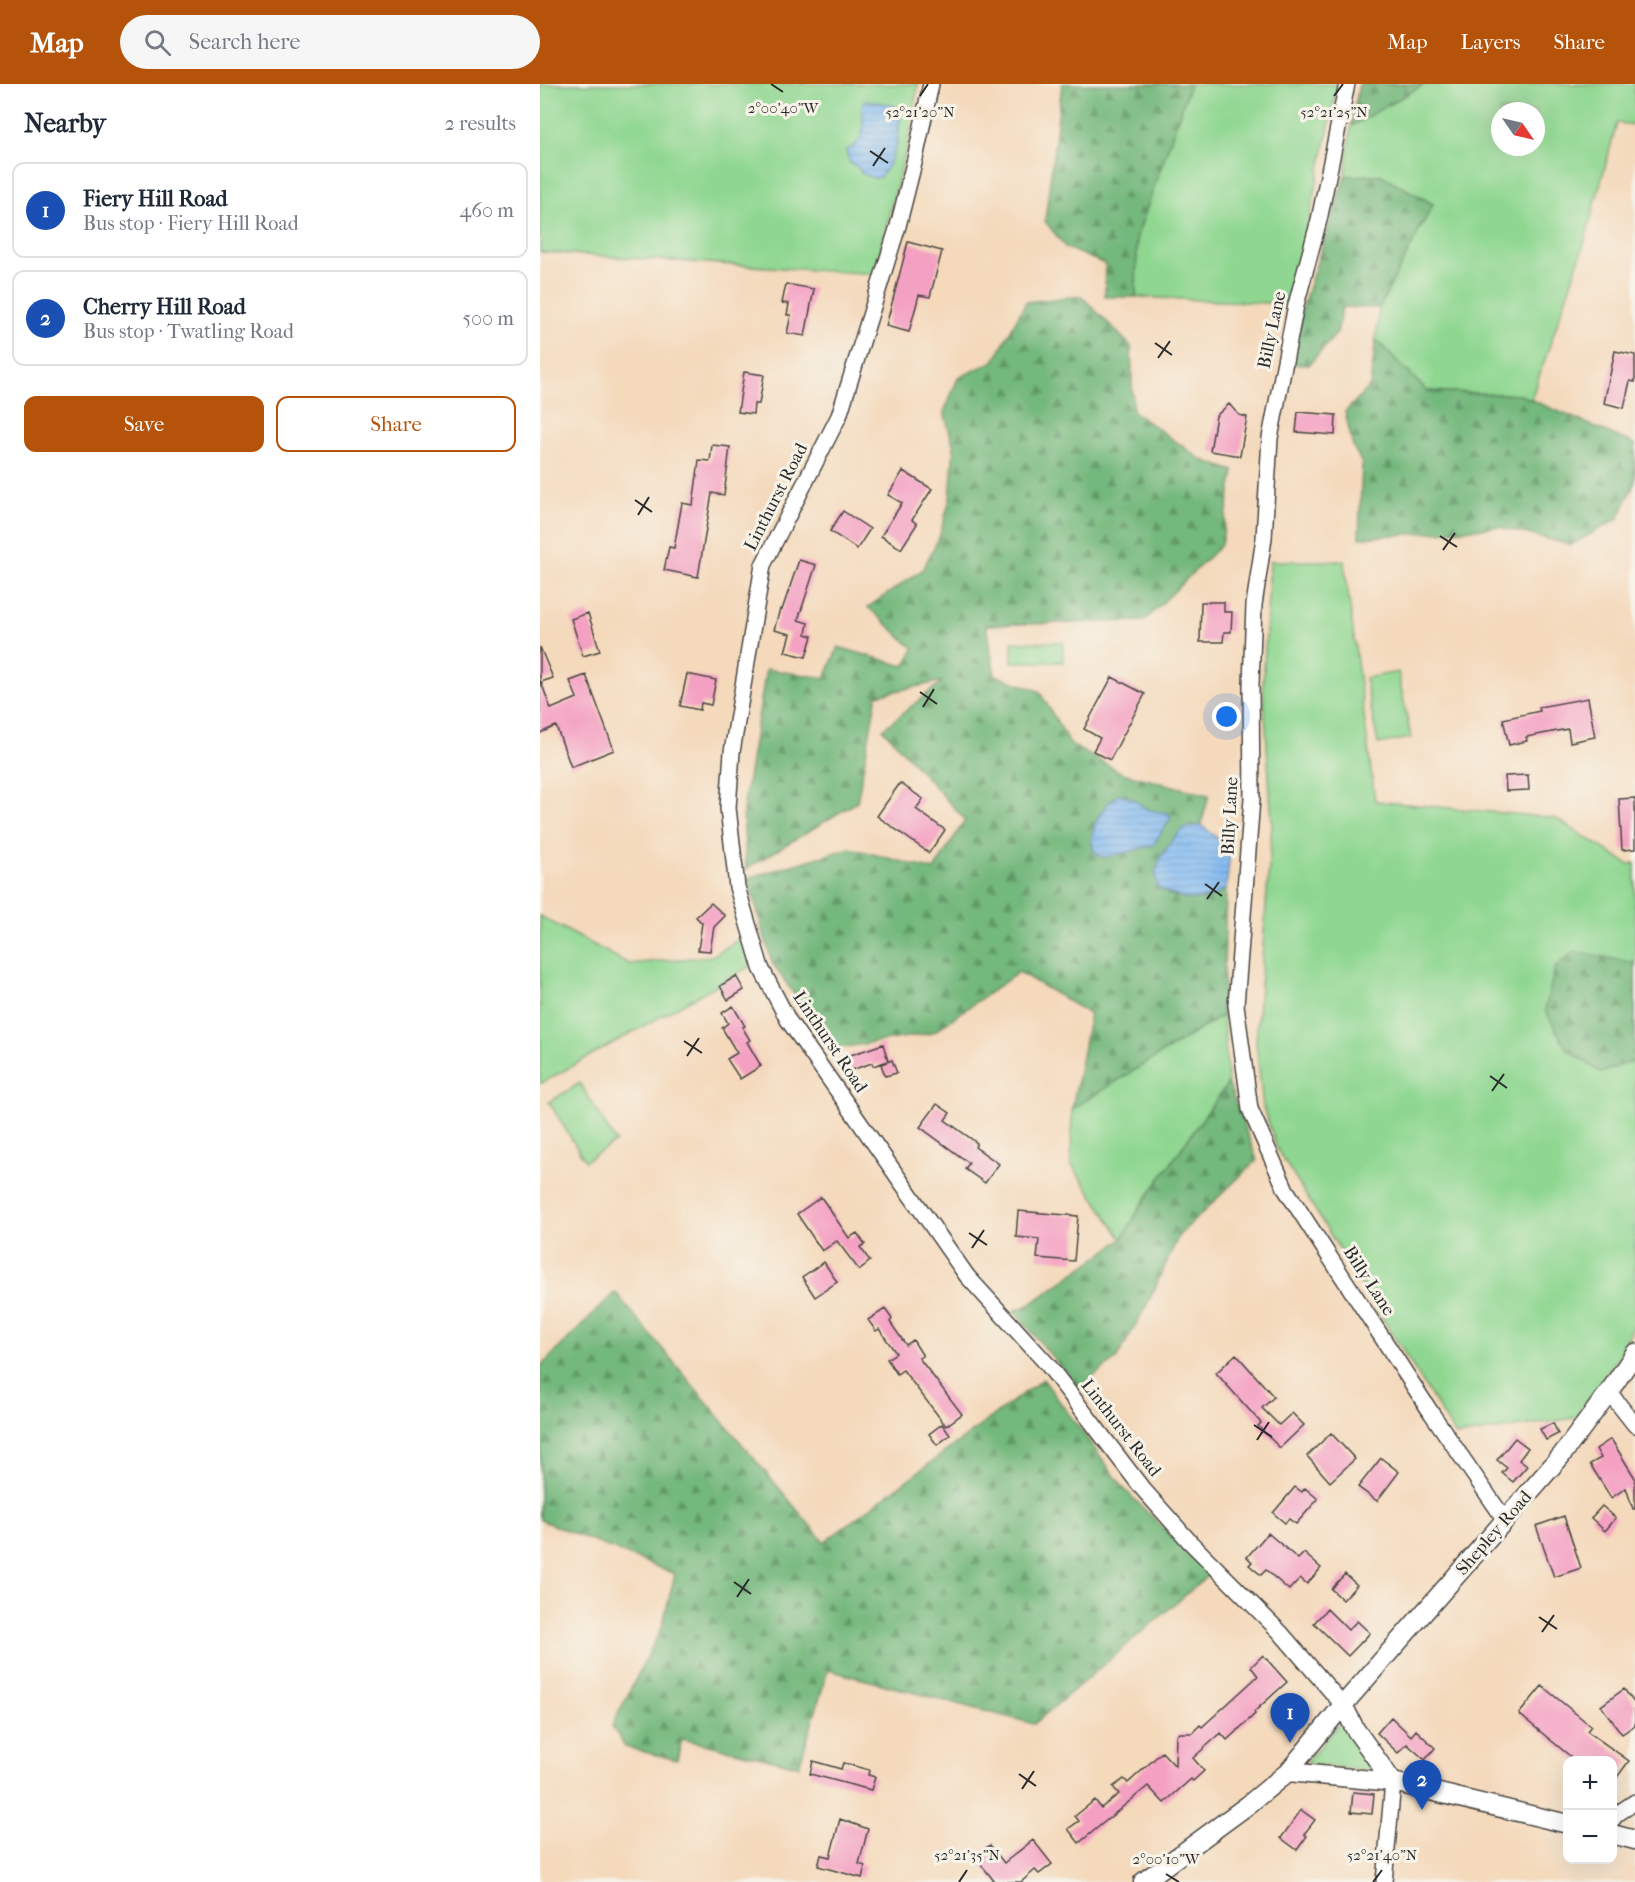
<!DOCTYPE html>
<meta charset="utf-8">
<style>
body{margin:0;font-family:"IM FELL French Canon",serif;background:#f6f6f7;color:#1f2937}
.controls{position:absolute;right:18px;bottom:18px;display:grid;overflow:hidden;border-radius:12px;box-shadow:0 6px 24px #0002}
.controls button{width:54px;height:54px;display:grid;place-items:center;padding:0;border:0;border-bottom:2px solid #e0e1e3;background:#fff;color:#1f2937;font:30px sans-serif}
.compass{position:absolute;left:951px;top:18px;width:54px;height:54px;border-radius:50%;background:#fff;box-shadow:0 6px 24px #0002;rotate:124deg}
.you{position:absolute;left:687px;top:633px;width:21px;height:21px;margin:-15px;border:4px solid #fff;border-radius:50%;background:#1a73e8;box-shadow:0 0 0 9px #1a73e833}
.badge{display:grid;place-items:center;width:39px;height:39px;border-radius:50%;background:#b45309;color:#fff;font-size:20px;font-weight:700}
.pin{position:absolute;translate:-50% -50px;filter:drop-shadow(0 2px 3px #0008)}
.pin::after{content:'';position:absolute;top:32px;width:21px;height:18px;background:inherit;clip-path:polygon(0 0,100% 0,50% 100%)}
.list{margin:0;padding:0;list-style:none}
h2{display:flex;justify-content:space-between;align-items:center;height:78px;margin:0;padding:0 24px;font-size:26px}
h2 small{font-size:20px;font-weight:400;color:#747a83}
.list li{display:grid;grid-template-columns:39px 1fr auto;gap:18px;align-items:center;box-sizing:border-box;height:96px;margin:0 12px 12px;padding:0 12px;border:2px solid #e0e1e3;border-radius:12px}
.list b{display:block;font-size:22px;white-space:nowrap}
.list p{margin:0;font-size:20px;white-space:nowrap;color:#747a83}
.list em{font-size:20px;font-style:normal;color:#747a83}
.actions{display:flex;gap:12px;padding:18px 24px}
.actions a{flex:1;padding:14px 0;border:2px solid #b45309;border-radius:12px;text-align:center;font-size:21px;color:#b45309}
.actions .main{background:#b45309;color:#fff}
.icon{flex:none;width:33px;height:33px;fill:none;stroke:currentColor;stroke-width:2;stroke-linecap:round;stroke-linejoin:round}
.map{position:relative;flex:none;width:1095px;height:1798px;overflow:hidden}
header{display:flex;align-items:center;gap:36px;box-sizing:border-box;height:84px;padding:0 30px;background:#b45309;color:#fff}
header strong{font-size:28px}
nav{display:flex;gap:33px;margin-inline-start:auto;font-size:21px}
.search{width:420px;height:54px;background:#f6f6f7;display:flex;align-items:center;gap:15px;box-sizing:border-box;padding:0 21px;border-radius:33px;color:#747a83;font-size:22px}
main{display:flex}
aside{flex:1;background:#fff}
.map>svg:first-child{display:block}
.grass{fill:#8fd791;stroke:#5d815e;stroke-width:1.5;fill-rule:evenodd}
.forest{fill:url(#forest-firs);stroke:#4f7253;stroke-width:1.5}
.water{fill:url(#water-rules);stroke:#57738f;stroke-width:1.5}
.building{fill:#f4a0c2}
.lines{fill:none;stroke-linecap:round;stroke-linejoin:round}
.minor-casing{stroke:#494541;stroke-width:18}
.tertiary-casing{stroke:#494541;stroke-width:21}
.minor{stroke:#fff;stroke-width:15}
.tertiary{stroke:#fff;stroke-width:18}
.ticks{fill:none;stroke:#2b2b2b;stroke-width:2}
.labels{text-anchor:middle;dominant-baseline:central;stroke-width:6;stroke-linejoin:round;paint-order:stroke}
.street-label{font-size:18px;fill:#2b2b2b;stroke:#f7f3e8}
.ticks-label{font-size:15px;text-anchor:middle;fill:#2b2b2b;stroke:#f7f3e8;stroke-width:6;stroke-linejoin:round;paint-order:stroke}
</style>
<header>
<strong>Map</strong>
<div class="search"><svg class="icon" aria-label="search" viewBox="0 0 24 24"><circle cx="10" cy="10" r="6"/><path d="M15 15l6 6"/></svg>Search here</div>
<nav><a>Map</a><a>Layers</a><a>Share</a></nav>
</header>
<main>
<aside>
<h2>Nearby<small>2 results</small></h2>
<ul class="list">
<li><span class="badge" style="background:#1a4fb4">1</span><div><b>Fiery Hill Road</b><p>Bus stop · Fiery Hill Road</p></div><em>460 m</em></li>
<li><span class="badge" style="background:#1a4fb4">2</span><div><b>Cherry Hill Road</b><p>Bus stop · Twatling Road</p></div><em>500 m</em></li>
</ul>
<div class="actions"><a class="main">Save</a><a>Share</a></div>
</aside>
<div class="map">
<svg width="1095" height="1798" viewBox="0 0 1095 1798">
<defs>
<pattern id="forest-firs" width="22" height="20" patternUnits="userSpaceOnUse" patternTransform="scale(1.5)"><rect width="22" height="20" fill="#73b87b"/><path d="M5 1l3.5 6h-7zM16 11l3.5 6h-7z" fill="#5f9665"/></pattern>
<pattern id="water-rules" width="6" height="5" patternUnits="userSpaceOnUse" patternTransform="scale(1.5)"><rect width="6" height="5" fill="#83bbf3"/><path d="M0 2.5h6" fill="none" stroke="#6b98c5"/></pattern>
</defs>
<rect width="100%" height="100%" fill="#f7f3e8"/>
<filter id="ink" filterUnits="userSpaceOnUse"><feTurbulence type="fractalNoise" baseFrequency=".0167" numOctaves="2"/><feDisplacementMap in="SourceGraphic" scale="12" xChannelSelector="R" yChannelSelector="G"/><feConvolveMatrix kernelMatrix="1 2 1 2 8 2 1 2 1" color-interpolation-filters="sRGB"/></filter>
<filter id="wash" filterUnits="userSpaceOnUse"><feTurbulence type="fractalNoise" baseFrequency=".008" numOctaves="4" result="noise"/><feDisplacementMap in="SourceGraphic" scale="24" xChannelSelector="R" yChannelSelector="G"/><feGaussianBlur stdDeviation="1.35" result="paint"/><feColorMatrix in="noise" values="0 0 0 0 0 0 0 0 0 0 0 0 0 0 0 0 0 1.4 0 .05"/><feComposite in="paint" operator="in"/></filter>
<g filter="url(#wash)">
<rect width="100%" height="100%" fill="#f4d9bb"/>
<!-- grass -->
<path class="grass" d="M0 0H378L370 50 334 190 0 168Z
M650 0H798L751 220 596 213 597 152Z
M885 0H1095V41L1077 39 1042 167 991 316 980 311 887 307 836 256 839 224 893 120 841 91 805 92 811 42ZM960 27H996V63H960Z
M730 477H804L835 717 1015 734 1088 780 1095 779V1239L1078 1274 1035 1334 916 1352 737 1065 723 1023 716 958 732 740 723 600Z
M472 558H523V578H472Z
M858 588 871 654 838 660 825 594Z
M0 832 89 880 172 872 203 853 211 882 0 1000Z
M683 931 688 999 602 1120 582 1155 531 1080 532 1025Z
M40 999 76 1058 45 1077 9 1018Z
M801 1638 805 1640 832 1683 828 1686 770 1681 767 1677Z"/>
<!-- forest -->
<path class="forest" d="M522 0H650L597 152 596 213H565V180L526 164 505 137Z
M819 0H885L811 42Z
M841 91 893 120 839 224 802 223 797 249 769 281 753 280 763 221 805 92Z
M541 212 591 262 593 327 662 376 694 387 681 461 604 537 446 541 455 591 499 607 531 661 582 689 669 711 661 741 644 744 627 810C652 816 663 817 686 805L683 931 532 1025 550 930 479 888 392 949 293 965 232 879 208 794 310 764 394 786 425 736 343 645 403 597 337 611 317 718 206 785 203 725 226 585 285 594 298 563 364 582 374 565 328 523 382 486 399 454 410 415 414 363 404 328 418 294 454 277 486 218Z
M836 256 887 307 980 311 1095 360V398L1078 435 1031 461 959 443 819 454 822 380 813 362 805 328 830 302Z
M1034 867 1095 879V976L1061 989 1026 964 1005 926 1015 884Z
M688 999 717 1076 639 1151 610 1215 577 1274 538 1304 474 1227 489 1221 582 1155 602 1120Z
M75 1208 284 1458 503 1295 586 1407 670 1490 494 1640 288 1586 259 1682 142 1655 137 1676 85 1663 72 1642 122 1543 135 1490 0 1436V1283Z"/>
<!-- water -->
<path class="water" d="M326 16 351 21 360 25C360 50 357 73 340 93L334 94 321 89 319 84 310 79 306 67C331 52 321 44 322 19Z
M579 710 593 715 608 726 628 729 631 734 613 761C603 763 568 775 562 773 542 765 556 734 565 723 569 718 575 714 579 710Z
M661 741 676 753 690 769 686 805C680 808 674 813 668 814 651 818 631 812 617 803L615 789 620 774 633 755 644 744Z"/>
<g id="blocks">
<!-- building -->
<path class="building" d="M368 158 402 167 390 213 379 211 369 248 346 242Z
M246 200 274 205 265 252 247 249 251 231H247L249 220 242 219Z
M1075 267 1095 271V298L1090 297 1084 324 1064 319Z
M204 288 224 291 219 320H214L213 330 198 328Z
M689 320 699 331 707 333 700 372 670 367 676 332Z
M758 328 796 331 795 351 756 348Z
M172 361 190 363 184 411 172 409 158 493 124 486 129 463 134 464 142 419 153 421 159 376 170 377Z
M363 387 392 405 372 436 377 440 361 465 341 452 362 419 348 411Z
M303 427 330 445 317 465 290 447Z
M259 476 276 481 258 536 268 539 266 550 272 552 266 573 245 568 250 550 234 546 240 525 242 526Z
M661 518H684V528H692L691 548H684L683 558H660Z
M48 529 60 567 43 572 31 535Z
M0 563 13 594 1 598 11 625 37 614 30 597 46 591 74 666 31 683 16 642 0 649Z
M147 590 176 596 171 621 161 619 160 626 140 622Z
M572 593 605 610 570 676 553 667 560 654 544 645Z
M1048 614 1055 653 1030 658 1028 645 986 653 987 657 969 661 963 635 1000 627 999 623Z
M988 691 989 706 966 707 965 692Z
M360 699 383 715 376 725 405 746 389 769 337 732Z
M1095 714V765L1082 766 1079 715Z
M171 819 185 832 174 843 170 867 158 866 162 839 156 833Z
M196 892 204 906 188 916 180 902Z
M193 922 205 942 202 943 210 956 207 958 221 982 200 995 187 975 197 969 182 944 188 939 182 929Z
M343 960 348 977 333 982 332 979 306 988 302 974Z
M352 976 357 989 345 992 341 980Z
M397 1020 410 1029 405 1036 437 1059 435 1063 459 1080 445 1099 425 1085 429 1079 380 1043Z
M281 1113 309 1154 317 1149 325 1160 320 1163 330 1177 319 1186 297 1157 282 1167 257 1130Z
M478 1127 538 1132 534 1177 497 1174 499 1155 476 1153Z
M284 1178 297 1198 275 1213 262 1193Z
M345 1225 352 1235 350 1238 366 1261 373 1256 383 1272 379 1274 422 1330 406 1342 363 1286 357 1290 347 1275 356 1269 339 1245 336 1247 328 1236Z
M696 1270 734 1313 722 1324 739 1341 752 1329 764 1341 740 1364 718 1342 721 1339 676 1289Z
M1013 1339 1018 1350 1006 1356 1000 1345Z
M402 1340 410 1351 397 1361 389 1350Z
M791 1349 815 1375 790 1398 767 1372Z
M975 1354 988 1364 979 1376 987 1382 973 1398 962 1389 967 1384 957 1376Z
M1071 1355 1095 1394V1425H1093L1086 1404 1071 1414 1050 1380 1061 1374 1056 1365Z
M841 1374 859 1388 837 1417 818 1403Z
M755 1403 762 1408 765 1404 778 1415 756 1440 749 1435 745 1439 733 1429Z
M1062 1422 1076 1434 1065 1447 1051 1434Z
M1024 1432 1041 1484 1014 1493 996 1442Z
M728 1449 758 1475 764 1469 781 1484 767 1500 760 1494 749 1506 726 1486 721 1491 709 1481 712 1478 707 1473Z
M805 1490 817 1501 803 1516 791 1505Z
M787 1525 808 1546 817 1537 830 1549 808 1572 774 1539Z
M723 1571 747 1598 714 1628 715 1630 687 1656 681 1649 653 1674 664 1687 653 1697 651 1695 624 1719 608 1702 539 1759 528 1745 539 1737 535 1732 555 1716 561 1724 579 1710 573 1703 584 1695 588 1699 622 1668 635 1682 636 1652 639 1649H652L660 1641 662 1643 718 1592 711 1583Z
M1002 1602 1051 1642 1047 1647 1089 1677 1072 1700V1677H1036L979 1630Z
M1084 1605 1095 1620V1641L1082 1650 1061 1622Z
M851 1633 871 1652 876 1646 895 1664 885 1676 867 1660 858 1669 837 1649Z
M273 1677 301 1685 303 1679 329 1686 328 1691 335 1693 331 1706 270 1690Z
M813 1708 834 1710 832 1730 811 1728Z
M761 1726 775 1736 764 1750 767 1752 757 1766 741 1754Z
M300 1735 328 1745 319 1780 325 1782 322 1794 278 1782 281 1771 290 1773Z
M493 1756 512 1780 499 1790 495 1786 481 1798H455L435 1773 450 1761 464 1779Z"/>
</g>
</g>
<g filter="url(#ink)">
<use href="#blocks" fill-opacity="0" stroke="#494541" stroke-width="1.5"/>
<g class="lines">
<defs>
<path id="minor" d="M391 0 375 75 358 142 299 332 223 481 192 668 188 724 197 803 221 884 248 936 427 1192 508 1281 602 1404 650 1458 740 1548 803 1621
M807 0 779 136 756 221 730 354 724 454 714 521 711 600 712 715 696 921 710 1025 746 1106 892 1330 965 1436
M1069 1308 1095 1341
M1072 1736 1077 1730 1095 1718
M844 1798 853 1698"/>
<path id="tertiary" d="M803 1621 815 1645 853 1698
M748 1688 853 1698 1028 1740
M1072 1750 1095 1756
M603 1798 708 1721 748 1688 803 1621 1021 1372 1069 1308 1095 1269"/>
</defs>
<!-- minor casing -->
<use href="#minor" class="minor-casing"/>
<!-- tertiary casing -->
<use href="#tertiary" class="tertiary-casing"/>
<!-- minor -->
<use href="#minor" class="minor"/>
<!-- tertiary -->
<use href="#tertiary" class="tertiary"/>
</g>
</g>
<!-- ticks -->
<path class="ticks" d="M231 0 243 8M380 12 388 0M794 12 803 0M330 67 348 79M333 82 345 64M615 259 632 271M618 274 630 257M95 416 112 428M98 431 109 413M900 452 917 463M903 466 915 449M380 608 397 620M383 623 394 605M665 800 682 812M667 815 679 798M144 957 162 969M147 972 159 954M950 992 967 1004M952 1007 964 990M429 1149 447 1161M432 1164 444 1146M714 1341 732 1353M717 1356 729 1338M194 1498 211 1510M197 1513 209 1495M999 1533 1017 1545M1002 1548 1014 1531M479 1690 496 1702M482 1705 494 1687M626 1790 639 1798M419 1798 427 1786M833 1798 842 1786"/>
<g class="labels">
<!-- street labels -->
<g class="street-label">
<text transform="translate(732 246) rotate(-78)">Billy Lane</text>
<text transform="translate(236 413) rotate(-63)">Linthurst Road</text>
<text transform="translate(690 732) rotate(-87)">Billy Lane</text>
<text transform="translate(290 958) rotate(56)">Linthurst Road</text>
<text transform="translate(829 1197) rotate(57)">Billy Lane</text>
<text transform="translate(581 1344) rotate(52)">Linthurst Road</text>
<text transform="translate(954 1449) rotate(-49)">Shepley Road</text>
</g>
</g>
<g class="ticks-label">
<text x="243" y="29">2°00'40"W</text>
<text x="380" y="33">52°21'20"N</text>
<text x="794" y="33">52°21'25"N</text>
<text x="427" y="1776">52°21'35"N</text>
<text x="842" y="1776">52°21'40"N</text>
<text x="626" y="1780">2°00'10"W</text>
</g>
</svg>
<div class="controls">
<button>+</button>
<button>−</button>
</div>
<svg class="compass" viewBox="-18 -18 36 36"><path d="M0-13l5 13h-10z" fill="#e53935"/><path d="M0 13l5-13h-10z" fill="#747a83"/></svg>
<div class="you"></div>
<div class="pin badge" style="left:750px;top:1659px;background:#1a4fb4">1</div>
<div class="pin badge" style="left:882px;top:1726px;background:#1a4fb4">2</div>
</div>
</main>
